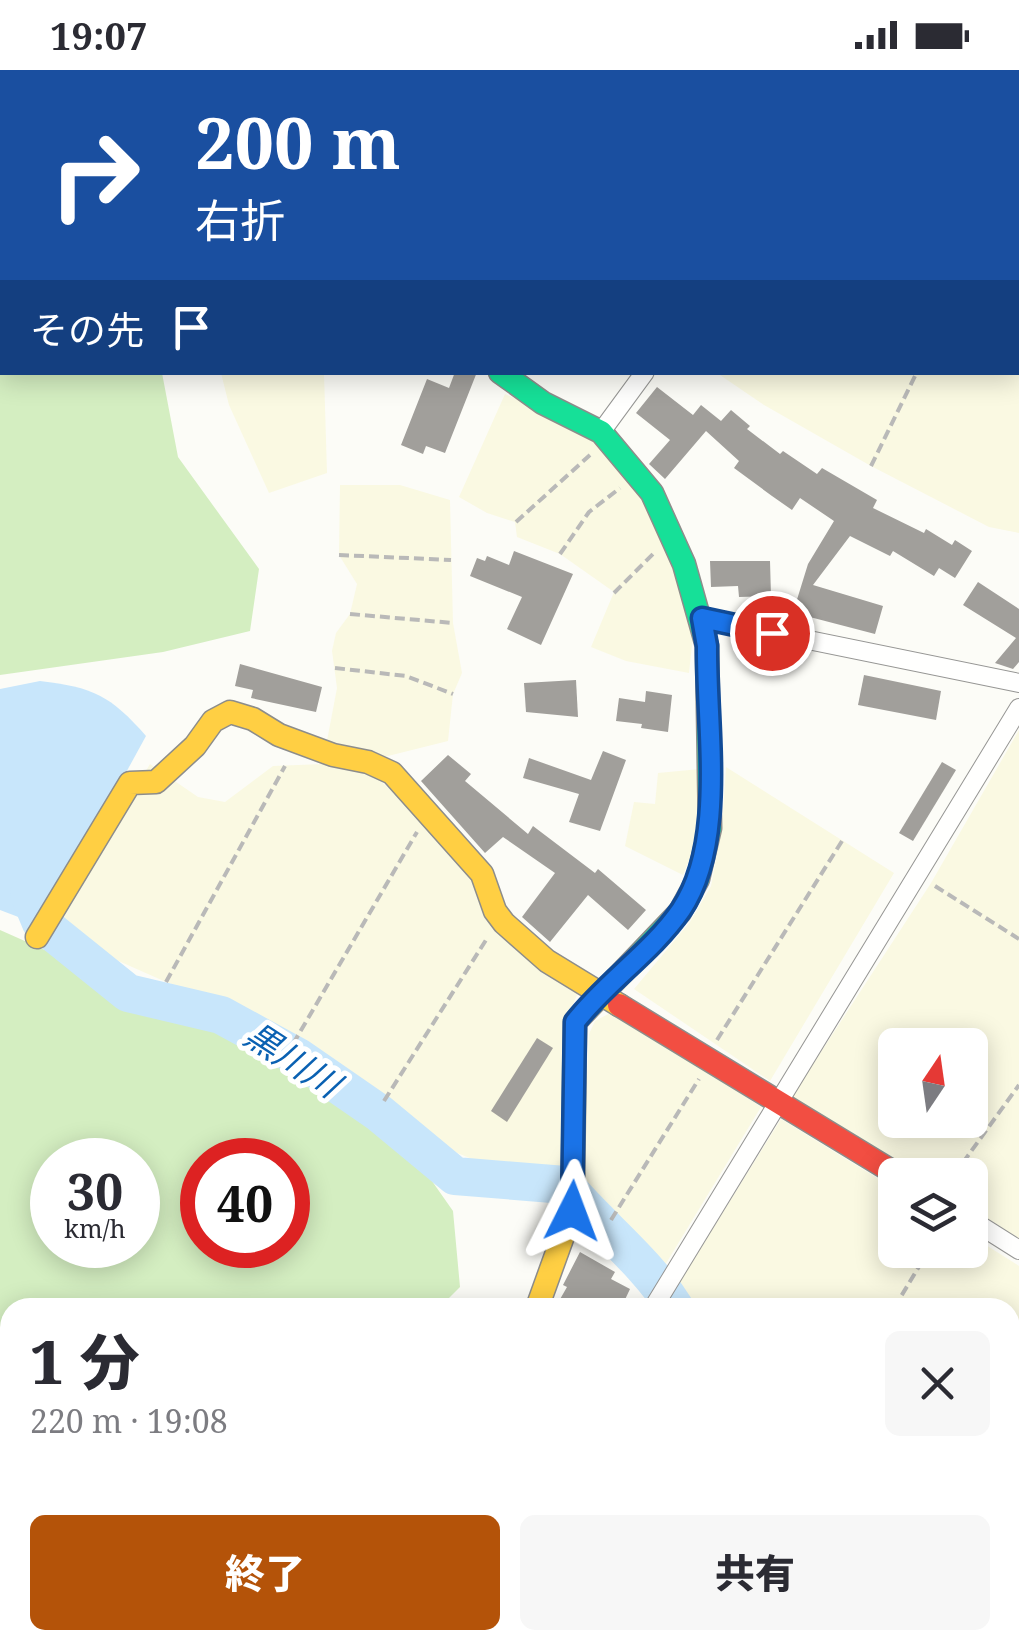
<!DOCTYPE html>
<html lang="ja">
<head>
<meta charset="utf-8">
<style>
	:root { --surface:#fff; --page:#f7f7f7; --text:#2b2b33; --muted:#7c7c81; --accent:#b45309 }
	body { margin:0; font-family:"Noto Serif","Noto Sans JP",serif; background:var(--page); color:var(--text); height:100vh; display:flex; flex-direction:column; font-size:38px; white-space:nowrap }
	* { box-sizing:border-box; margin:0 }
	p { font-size:32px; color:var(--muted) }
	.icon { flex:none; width:55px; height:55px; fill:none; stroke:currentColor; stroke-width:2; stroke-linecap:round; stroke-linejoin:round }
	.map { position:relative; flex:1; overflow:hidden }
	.side { position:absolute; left:0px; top:1228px; width:1020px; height:352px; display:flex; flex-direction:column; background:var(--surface); border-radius:30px 30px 0 0; box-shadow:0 5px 25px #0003 }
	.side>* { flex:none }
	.guide { position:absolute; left:0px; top:0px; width:1020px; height:305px; box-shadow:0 5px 25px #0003; background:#1a4fa0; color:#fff; overflow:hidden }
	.needle { width:65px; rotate:13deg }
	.buttons { position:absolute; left:878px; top:958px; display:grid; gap:20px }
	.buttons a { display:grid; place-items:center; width:110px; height:110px; border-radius:15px; background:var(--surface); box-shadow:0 5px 25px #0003; font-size:50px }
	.speed { position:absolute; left:30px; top:1068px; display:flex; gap:20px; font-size:50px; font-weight:700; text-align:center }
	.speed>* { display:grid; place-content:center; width:130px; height:130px; border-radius:50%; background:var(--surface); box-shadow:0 5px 25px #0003; line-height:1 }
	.speed small { font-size:25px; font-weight:400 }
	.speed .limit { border:15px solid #d22; background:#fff; color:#111 }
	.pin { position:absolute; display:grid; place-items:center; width:85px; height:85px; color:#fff; margin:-42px; border:5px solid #fff; border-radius:50%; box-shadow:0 2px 10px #0007 }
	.me { position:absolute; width:110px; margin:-55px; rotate:3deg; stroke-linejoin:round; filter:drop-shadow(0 0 8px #0008) }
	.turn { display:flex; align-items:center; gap:35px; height:210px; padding:0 30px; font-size:45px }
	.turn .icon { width:130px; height:130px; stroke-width:2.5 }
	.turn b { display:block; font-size:70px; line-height:85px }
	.then { display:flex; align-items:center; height:95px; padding:0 30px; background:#0003; gap:20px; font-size:38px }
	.round { display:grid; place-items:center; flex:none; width:105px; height:105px; border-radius:15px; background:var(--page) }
	.headline { display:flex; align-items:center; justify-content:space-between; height:170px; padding:0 30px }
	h1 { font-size:60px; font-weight:800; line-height:75px }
	.action { display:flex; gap:20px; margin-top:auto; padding:20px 30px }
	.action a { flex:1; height:115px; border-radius:15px; background:var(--accent); color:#fff; font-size:40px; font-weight:800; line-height:115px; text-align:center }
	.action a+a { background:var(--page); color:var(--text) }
	.status { display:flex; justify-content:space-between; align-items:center; height:70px; padding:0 50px; background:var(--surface); direction:ltr }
	.status svg { height:28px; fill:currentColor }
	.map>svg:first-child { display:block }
	.farmland { fill:#faf9e2; fill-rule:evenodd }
	.forest { fill:#d4eec1; fill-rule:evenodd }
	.water { fill:#c8e6fb }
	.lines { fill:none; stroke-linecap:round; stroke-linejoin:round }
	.river { stroke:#c8e6fb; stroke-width:38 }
	.building { fill:#a19f9b }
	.street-casing { stroke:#969694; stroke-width:20 }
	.fast-casing { stroke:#8d8d8b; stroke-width:25 }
	.slow-casing { stroke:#8d8d8b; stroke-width:25 }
	.jam-casing { stroke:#8d8d8b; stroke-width:25 }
	.path { stroke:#b9b9b8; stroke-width:4; stroke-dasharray:10 5; stroke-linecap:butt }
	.street { stroke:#fffffe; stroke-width:18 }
	.fast { stroke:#16e098; stroke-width:22 }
	.slow { stroke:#ffcf43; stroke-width:22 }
	.jam { stroke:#f24e42; stroke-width:22 }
	.route-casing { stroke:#114b97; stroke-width:25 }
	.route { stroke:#1a73e8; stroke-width:18 }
	.labels { text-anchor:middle; stroke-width:10; stroke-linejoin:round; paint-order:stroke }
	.water-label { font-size:35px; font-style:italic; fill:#0a61b2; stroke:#fff }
</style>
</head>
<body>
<div class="status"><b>19:07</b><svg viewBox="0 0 49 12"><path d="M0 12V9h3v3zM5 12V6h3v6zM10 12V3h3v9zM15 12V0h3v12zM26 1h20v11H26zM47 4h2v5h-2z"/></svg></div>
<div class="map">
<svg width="1019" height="1579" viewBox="0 0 1019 1579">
	<rect width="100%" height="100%" fill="#fcfcf7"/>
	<g class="farmland">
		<path d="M344 0H756L755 2Z"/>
		<path d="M807 0H1019V463L989 457 871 396 764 335 717 303 1018 302V2H806Z"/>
		<path d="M221 303H324L327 403 269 423 229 335Z"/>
		<path d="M505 324 580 358 642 423 676 497 693 566 689 603 626 591 591 577 614 522 560 484 517 467 515 452 487 443 459 427Z"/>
		<path d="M340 415H400L450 430 453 553 462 603 453 624 448 671 380 688 326 676 337 618 332 581 336 563 350 544 357 514 339 485Z"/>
		<path d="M1019 660V1168L970 1138V1105H917L791 1028 931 813ZM895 975H970V1050H895Z"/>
		<path d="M150 694 198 727 225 732 273 696 323 694 349 698 377 708 424 749 580 918 566 951 560 1102 479 1092 455 1082 384 1031 293 974 247 940 166 912 96 881 55 852Z"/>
		<path d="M726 697 894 803 770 1011 634 919 690 852 711 816 722 758Z"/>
		<path d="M700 699 703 756 683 805 625 776 634 732 655 734 658 703Z"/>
		<path d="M614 941 761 1037 662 1200 582 1120 589 964 595 951Z"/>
		<path d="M781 1049 895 1119V1180H970V1165L1019 1196V1467L1010 1462V1238L692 1237 676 1218Z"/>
		<path d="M89 1570H427L422 1579H87Z"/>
	</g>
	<g class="forest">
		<path d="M0 44 2 302 162 303 178 387 259 499 250 561 163 582 0 605Z"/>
		<path d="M0 860 54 884 116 934 206 949 309 1010 406 1074 453 1141 460 1217 439 1238H10V1413L0 1400ZM52 1090H138V1175H52ZM202 1090H288V1175H202Z"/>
		<path d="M1010 1503 1019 1508V1579H652L630 1570H1010Z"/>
	</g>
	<g class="water">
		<path d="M40 611C93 617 111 626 146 666L42 856 0 840V619Z"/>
		<path d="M0 1419 10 1431V1570H31L26 1579H0Z"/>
	</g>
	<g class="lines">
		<g class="river">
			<path d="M29 824 41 853 128 923 221 945 298 987 379 1043 455 1106 565 1115C600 1157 645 1190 675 1238"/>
			<path d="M1010 1480 1019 1485"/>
		</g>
	</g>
	<g class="building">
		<path d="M455 302H477L445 383 426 376 423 384 401 375 427 309 449 318Z"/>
		<path d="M657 317 693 345 701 335 721 351 731 340 750 356 747 359 780 384 783 381 817 404 822 398 877 430 873 438 924 463 926 459 952 475 955 470 972 481 955 508 939 498 934 506 893 481 890 486 850 466 813 515 883 536 875 564 806 546 808 540 795 536 808 494 834 451 800 428 792 440 772 426 734 398 739 391 706 361 665 409 649 394 670 370 636 343Z"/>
		<path d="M514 481 573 504 541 575 507 559 522 527 470 506 477 488 485 491 487 486 509 495Z"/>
		<path d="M710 491H770L771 526 739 527 738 516 711 517Z"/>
		<path d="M978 512 1019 539V592L1013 599 995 593 1016 568 963 535Z"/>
		<path d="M240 594 322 617 316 642 251 628 253 620 235 616Z"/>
		<path d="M864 605 941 621 936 650 858 635Z"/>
		<path d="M576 610 578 647 526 642 524 613Z"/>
		<path d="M646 621 672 625 668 662 641 658 642 654 616 651 619 628 645 632Z"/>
		<path d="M603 681 626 690 600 761 569 752 579 724 523 708 529 688 591 710Z"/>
		<path d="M448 685 471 704 465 711 528 764 533 756 595 803 598 799 646 840 628 860 588 825 550 872 522 847 555 803 503 767 485 783 421 711Z"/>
		<path d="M942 692 956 700 913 771 899 763Z"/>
		<path d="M537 968 553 978 507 1052 491 1041Z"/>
		<path d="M580 1182 615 1202 611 1209 630 1219 621 1238H555L567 1217 563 1215Z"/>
	</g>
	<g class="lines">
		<g class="street-casing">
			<g id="street">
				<path d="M148 0 151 2"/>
				<path d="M764 2 765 0"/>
				<path d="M601 362 645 302"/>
				<path d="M701 548 1019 613"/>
				<path d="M970 1149 1019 1180"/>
				<path d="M653 1238 1019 638"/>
				<path d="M502 1570V1579"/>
			</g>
		</g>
		<g class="fast-casing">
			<path id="fast" d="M500 302 543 333 601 362 652 423 684 494 707 576 710 758 698 809 680 842 575 952 573 1105"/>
		</g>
		<g class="slow-casing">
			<g id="slow">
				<path d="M37 867 130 713 156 712 195 676 213 651 230 642 253 649 279 665 333 685 368 692 392 703 482 804 495 841 504 853 547 891 619 935"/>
				<path d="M537 1238 572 1141 573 1105"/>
			</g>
		</g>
		<g class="jam-casing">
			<path id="jam" d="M619 935 898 1105"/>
		</g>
		<g class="path">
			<path d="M808 0 813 2"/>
			<path d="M1018 98 1019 95"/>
			<path d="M1018 296 1019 297"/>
			<path d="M871 396 917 302"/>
			<path d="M516 452 590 385"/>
			<path d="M560 484 589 442 620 418"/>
			<path d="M339 485 451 490"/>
			<path d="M614 523 653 484"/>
			<path d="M350 544 453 553"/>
			<path d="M335 598 406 606 453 624"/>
			<path d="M935 816 1019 869"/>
			<path d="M166 912 285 696"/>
			<path d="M717 970 842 771"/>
			<path d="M293 974 417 762"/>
			<path d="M384 1031 486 870"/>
			<path d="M954 1105 1019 1015"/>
			<path d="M611 1150 699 1009"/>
			<path d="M894 1238 929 1180"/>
			<path d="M1010 1446 1019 1430"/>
			<path d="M736 1570 741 1579"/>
			<path d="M198 1579 200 1570"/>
			<path d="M282 1579 283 1570"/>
			<path d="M375 1579 377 1570"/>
		</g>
		<use href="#street" class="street"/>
		<use href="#fast" class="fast"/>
		<use href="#slow" class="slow"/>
		<use href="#jam" class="jam"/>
	</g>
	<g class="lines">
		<g class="route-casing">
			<path id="route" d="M572 1141 575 952C606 912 652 882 681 840 727 772 706 656 707 576L702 548 772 563"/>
		</g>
		<use href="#route" class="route"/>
	</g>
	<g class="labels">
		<g class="water-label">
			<text transform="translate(292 990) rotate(33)" y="12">黒川川</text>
		</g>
	</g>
</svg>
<div class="buttons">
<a><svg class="needle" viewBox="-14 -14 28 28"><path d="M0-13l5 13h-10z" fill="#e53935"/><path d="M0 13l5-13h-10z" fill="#7c7c81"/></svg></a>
<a><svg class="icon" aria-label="layers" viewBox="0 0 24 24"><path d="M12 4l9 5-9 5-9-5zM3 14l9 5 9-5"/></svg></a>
</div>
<div class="speed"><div>30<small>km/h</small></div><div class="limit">40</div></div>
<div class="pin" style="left:772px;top:563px;background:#d93025"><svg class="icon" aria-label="arrive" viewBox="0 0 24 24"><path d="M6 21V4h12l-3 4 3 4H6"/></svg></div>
<svg class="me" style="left:572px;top:1141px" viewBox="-20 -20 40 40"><path d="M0-17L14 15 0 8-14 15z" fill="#1a73e8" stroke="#fff" stroke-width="4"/></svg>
<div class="guide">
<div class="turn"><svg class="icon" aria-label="right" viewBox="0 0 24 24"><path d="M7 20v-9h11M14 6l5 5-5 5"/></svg><div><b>200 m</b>右折</div></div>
<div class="then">その先<svg class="icon" aria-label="arrive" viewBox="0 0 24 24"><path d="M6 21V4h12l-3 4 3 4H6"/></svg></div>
</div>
<section class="side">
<div class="headline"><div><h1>1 分</h1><p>220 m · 19:08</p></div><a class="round"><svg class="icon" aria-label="close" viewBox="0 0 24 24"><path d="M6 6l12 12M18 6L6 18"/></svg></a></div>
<div class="action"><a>終了</a><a>共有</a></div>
</section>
</div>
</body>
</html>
